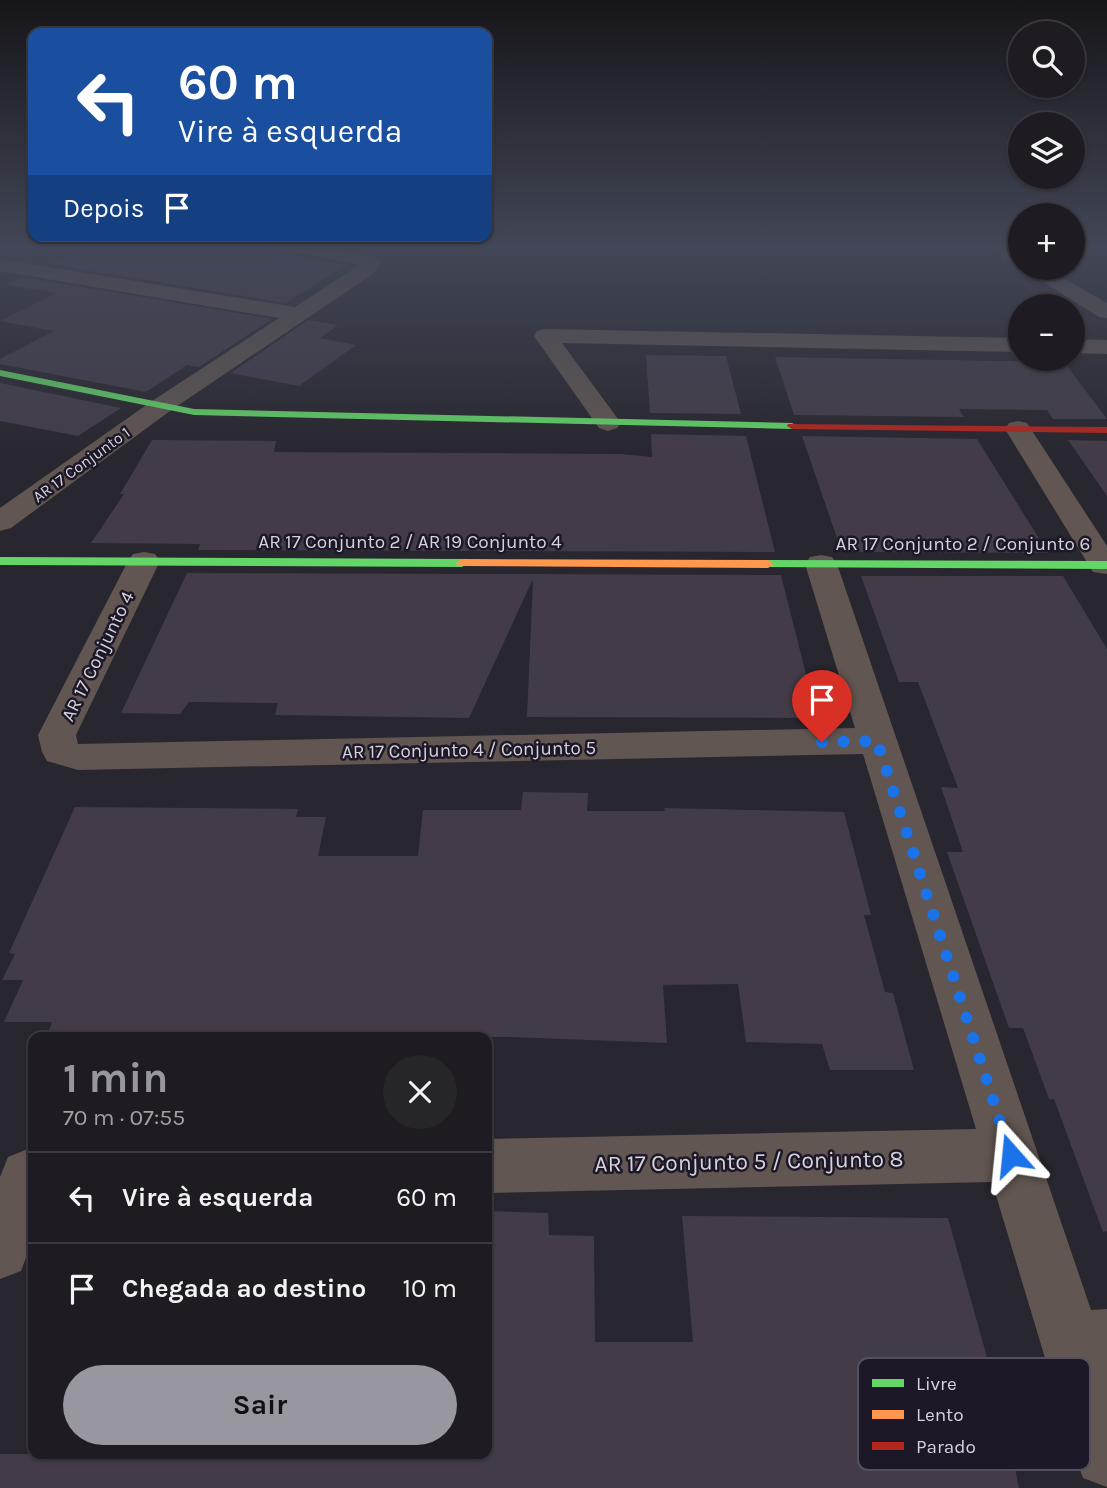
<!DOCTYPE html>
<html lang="pt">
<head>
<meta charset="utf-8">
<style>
	:root { --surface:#1e1c22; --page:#26252a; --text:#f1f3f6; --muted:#a1a1a5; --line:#3c3a40; --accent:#98969f }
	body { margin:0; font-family:Karla,sans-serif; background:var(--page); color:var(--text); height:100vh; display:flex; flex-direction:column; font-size:26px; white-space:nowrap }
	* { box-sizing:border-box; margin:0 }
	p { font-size:23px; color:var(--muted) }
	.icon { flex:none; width:38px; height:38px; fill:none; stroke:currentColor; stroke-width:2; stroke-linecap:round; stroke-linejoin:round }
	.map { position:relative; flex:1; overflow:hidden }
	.panel { position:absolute; left:28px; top:1032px; width:464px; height:427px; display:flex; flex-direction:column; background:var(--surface); border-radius:14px; box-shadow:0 2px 5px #0004,0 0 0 2px var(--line) }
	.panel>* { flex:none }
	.banner { position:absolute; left:28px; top:28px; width:464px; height:214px; border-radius:14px; box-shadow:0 2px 5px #0004,0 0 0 2px var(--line); background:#1a4fa0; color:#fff; overflow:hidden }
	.controls { position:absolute; left:1008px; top:21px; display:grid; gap:14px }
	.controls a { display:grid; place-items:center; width:77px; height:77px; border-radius:50%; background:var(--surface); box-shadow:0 2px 5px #0004,0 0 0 2px var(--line); font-size:35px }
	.pin { position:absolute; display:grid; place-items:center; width:60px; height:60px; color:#fff; margin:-72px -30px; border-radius:50% 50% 50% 0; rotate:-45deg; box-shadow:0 0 7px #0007 }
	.pin .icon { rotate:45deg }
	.me { position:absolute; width:77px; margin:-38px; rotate:342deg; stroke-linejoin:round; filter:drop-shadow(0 0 5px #0008) }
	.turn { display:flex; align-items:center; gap:24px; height:147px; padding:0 35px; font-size:32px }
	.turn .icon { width:91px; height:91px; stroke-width:2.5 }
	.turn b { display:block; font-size:49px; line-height:60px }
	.then { display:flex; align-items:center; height:66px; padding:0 35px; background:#0003; gap:14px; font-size:26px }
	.round { display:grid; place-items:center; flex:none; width:74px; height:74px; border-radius:37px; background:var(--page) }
	.head { display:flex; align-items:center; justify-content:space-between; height:119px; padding:0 35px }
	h1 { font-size:42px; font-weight:700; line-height:52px; color:var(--accent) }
	.action { display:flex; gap:14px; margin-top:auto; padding:14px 35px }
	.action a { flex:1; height:80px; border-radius:42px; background:var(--accent); color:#111; font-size:28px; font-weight:700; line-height:80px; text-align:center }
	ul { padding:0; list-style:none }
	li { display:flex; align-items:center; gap:21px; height:91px; padding:0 35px; border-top:2px solid var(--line) }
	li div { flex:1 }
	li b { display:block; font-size:26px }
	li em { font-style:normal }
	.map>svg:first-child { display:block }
	.building { fill:#433c48 }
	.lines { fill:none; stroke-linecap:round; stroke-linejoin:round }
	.street { fill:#615651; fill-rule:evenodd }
	.fast { fill:#63d668; fill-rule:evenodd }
	.slow { fill:#ff974d; fill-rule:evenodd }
	.jam { fill:#b3261e; fill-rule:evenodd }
	.route { stroke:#1a73e8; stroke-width:12; stroke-dasharray:0 21.6 }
	.labels { text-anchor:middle; stroke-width:5; stroke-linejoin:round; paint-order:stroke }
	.far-street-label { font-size:16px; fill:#d5d2dc; stroke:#1d1827 }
	.street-label { font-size:19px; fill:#d5d2dc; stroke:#1d1827 }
	.near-street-label { font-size:23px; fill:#d5d2dc; stroke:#1d1827 }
	.key { fill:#1d1827; stroke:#54505d; stroke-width:2 }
	.key-label { font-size:19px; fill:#d5d2dc }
</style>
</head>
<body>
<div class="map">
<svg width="1107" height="1488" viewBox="0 0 1107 1488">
	<rect width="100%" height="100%" fill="#28262e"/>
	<g class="building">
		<path d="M82 248H253L346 265 286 303 49 264Z"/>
		<path d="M22 277 272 319 199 367 187 365 146 392 0 364V359L54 331 0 321 57 293 5 285Z"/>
		<path d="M308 320 338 325 320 338 356 345 299 386 231 373Z"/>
		<path d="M646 355 726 356 741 414 650 413Z"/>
		<path d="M775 357 1064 362 1107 419H1053L1047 410 959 409 964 417 794 415Z"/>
		<path d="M0 383 121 408 78 436 0 421Z"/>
		<path d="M651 434 746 436 775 552 198 550 200 544 91 543 124 494H120L152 440 276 441 274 452 621 454 652 457Z"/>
		<path d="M802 436 977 439 1048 553 852 552 850 548 840 547Z"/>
		<path d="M1068 440 1107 441V496Z"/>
		<path d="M187 573 781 575 817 718 527 717 533 579 469 718 275 715 278 703 189 702 180 714 121 713Z"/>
		<path d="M861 576H1063L1107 649V1231L1103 1232 1054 1099H1049L1023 1028H1009L947 852H963L941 787 958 788 918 682H899Z"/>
		<path d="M523 792 588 793 587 811H665L664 808 844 812 871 915H864L885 992 893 993 914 1070H830L822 1044 746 1042 738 984 663 985 667 1043 510 1037H303L201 1031 48 1033 52 1022H4L23 980H2L15 954 9 953 75 807 298 809 296 817H326L318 856H418L423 810H521Z"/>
		<path d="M486 1211 548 1213 549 1235 594 1236 595 1342H693L682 1216 948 1218 1006 1425 1019 1488H0V1454H486Z"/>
	</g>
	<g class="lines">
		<g class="street">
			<path d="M292 248H333L379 258 382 262 374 273 170 411 11 528 0 531V508L152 401 279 318 0 271V259L295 307 359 265 294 252Z"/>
			<path d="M989 248H1012L1020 253V267L1013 265Z"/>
			<path d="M1021 268H1045L1107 303V318L1099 317Z"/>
			<path d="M545 329 1020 338V352L562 343 621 423 617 428 608 431 599 428 534 336 537 331Z"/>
			<path d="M1073 339 1107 340V354L1073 353Z"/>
			<path d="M1018 421 1027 423 1107 546V574L1093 572 1005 429 1009 423Z"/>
			<path d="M144 552 155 554 160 561 76 735 78 744 855 728 805 564 810 557 821 555 832 557 837 564 1091 1310 1107 1309V1487L1083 1478 1074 1454 992 1182 486 1193V1139L976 1129 863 754 78 770 47 761 42 752 38 735 128 561 133 554Z"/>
			<path d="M28 1149 33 1151V1239L21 1271 0 1279V1177L8 1157Z"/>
		</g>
		<g class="fast">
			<path d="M0 370 194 409 792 423 797 426 792 429 194 415 0 376Z"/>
			<path d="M0 557 462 559 468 563 462 567 0 565Z"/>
			<path d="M768 560 1107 561V569L763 567V561Z"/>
		</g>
		<path class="slow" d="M462 559 768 560 774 564 768 568 457 566 456 563Z"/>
		<path class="jam" d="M788 424 1107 427V433L792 429 787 426Z"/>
	</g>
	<linearGradient id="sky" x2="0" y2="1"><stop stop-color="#161519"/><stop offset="0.54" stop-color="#424757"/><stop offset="1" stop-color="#424757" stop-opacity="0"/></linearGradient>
	<rect width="1107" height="457" fill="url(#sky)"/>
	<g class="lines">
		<path class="route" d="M822 742 877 741 1011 1155"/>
	</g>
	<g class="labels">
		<g class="far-street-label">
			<text transform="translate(81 464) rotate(-36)" y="6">AR 17 Conjunto 1</text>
		</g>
		<g class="street-label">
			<text x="410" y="548">AR 17 Conjunto 2 / AR 19 Conjunto 4</text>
			<text x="963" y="550">AR 17 Conjunto 2 / Conjunto 6</text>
			<text transform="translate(97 656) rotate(-64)" y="7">AR 17 Conjunto 4</text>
			<text transform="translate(469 749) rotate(-1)" y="7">AR 17 Conjunto 4 / Conjunto 5</text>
		</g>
		<g class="near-street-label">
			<text transform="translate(749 1161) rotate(-1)" y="8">AR 17 Conjunto 5 / Conjunto 8</text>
		</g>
	</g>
	<rect x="858" y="1358" width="232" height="112" rx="10" class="key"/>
	<rect x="872" y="1379" width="32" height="8" fill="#63d668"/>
	<rect x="872" y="1410" width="32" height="9" fill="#ff974d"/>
	<rect x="872" y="1442" width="32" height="8" fill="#b3261e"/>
	<g class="key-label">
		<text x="916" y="1390">Livre</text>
		<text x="916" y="1421">Lento</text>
		<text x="916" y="1453">Parado</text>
	</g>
</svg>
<div class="controls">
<a><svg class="icon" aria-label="search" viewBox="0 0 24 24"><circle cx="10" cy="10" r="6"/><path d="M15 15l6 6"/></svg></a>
<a><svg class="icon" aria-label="layers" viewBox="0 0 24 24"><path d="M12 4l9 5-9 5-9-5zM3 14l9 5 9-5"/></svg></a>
<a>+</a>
<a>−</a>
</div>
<div class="pin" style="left:822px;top:742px;background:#d93025"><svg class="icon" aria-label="arrive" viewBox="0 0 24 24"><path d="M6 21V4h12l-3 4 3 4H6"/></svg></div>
<svg class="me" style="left:1011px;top:1155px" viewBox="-20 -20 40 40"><path d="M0-17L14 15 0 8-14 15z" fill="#1a73e8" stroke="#fff" stroke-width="4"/></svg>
<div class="banner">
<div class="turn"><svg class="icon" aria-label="left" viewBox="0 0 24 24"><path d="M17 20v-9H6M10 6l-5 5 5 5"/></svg><div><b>60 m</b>Vire à esquerda</div></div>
<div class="then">Depois<svg class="icon" aria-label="arrive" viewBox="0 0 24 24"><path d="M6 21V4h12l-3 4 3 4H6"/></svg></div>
</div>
<section class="panel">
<div class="head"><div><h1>1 min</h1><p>70 m · 07:55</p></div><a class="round"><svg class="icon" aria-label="close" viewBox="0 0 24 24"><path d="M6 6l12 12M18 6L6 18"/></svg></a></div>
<ul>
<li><svg class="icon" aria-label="left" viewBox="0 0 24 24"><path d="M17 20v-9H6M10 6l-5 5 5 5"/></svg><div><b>Vire à esquerda</b></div><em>60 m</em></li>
<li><svg class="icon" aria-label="arrive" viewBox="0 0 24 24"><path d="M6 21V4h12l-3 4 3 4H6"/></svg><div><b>Chegada ao destino</b></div><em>10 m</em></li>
</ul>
<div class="action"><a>Sair</a></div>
</section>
</div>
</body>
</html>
